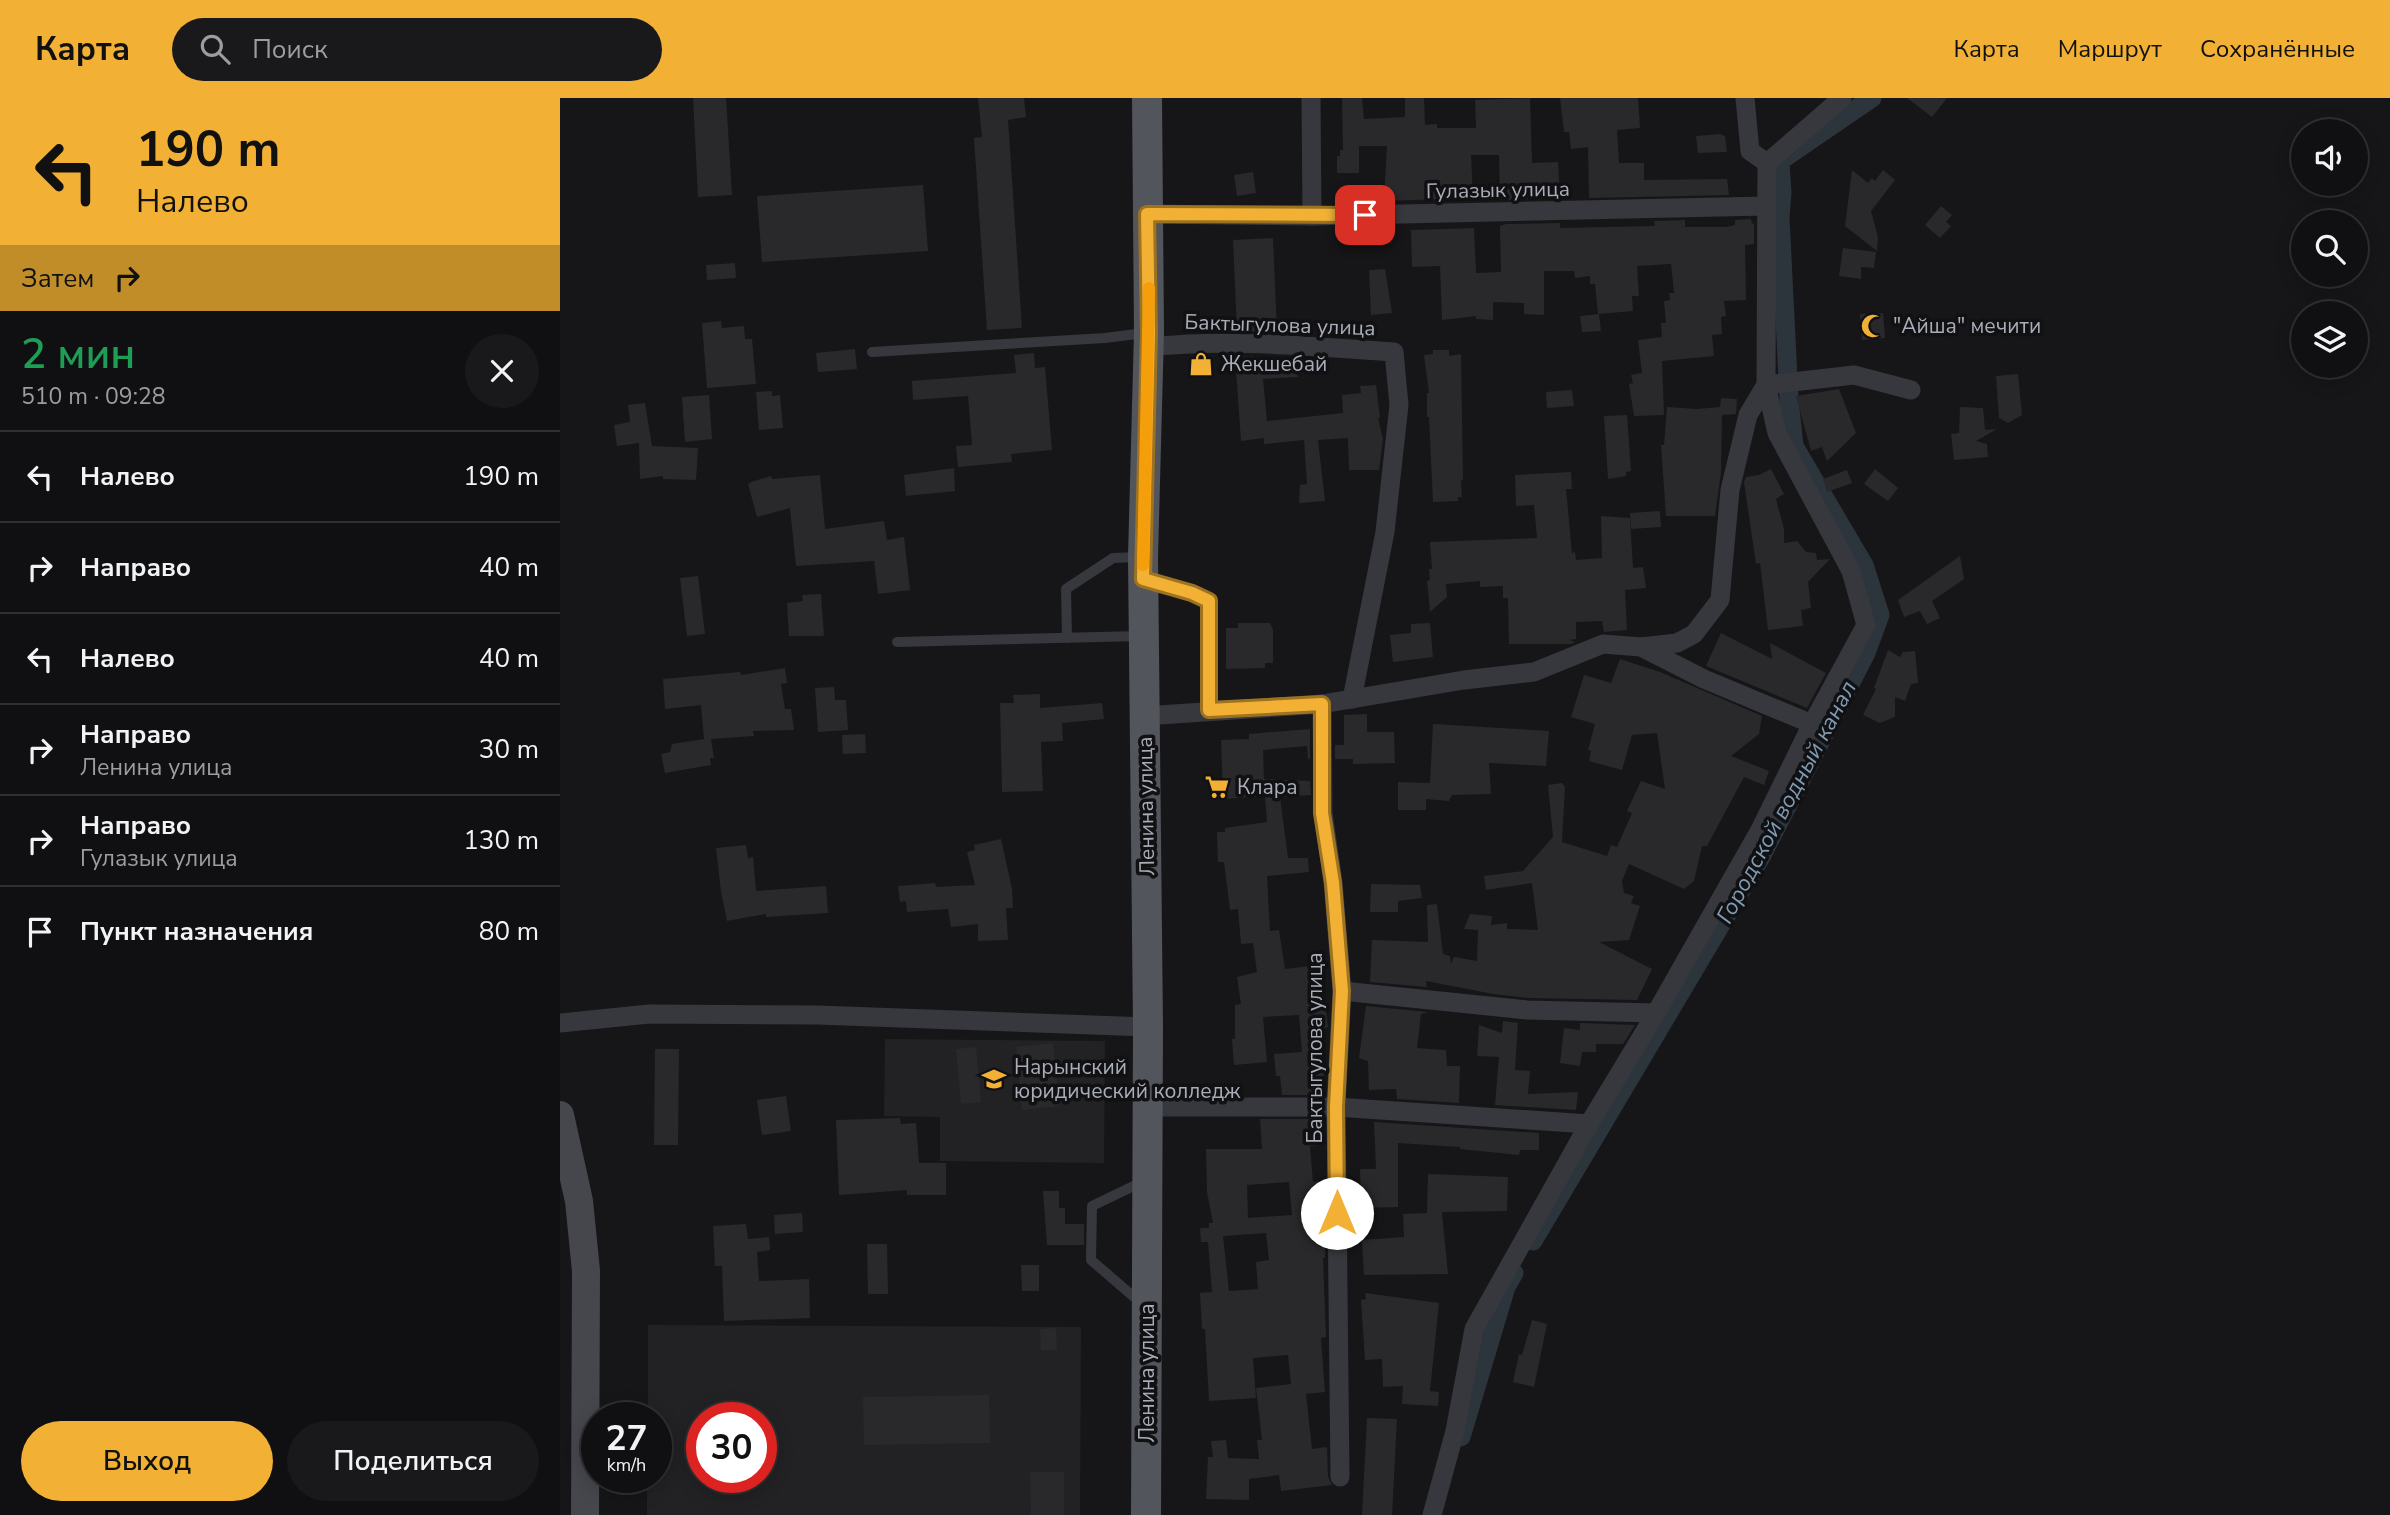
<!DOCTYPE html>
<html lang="ru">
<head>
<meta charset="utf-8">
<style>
	:root { --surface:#101012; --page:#19191b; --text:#f1f3f6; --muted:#9c9d9f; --line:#303032; --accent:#f2b134 }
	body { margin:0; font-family:"Nunito Sans",sans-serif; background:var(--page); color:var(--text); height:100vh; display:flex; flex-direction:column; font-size:26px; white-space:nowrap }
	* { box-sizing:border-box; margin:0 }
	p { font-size:23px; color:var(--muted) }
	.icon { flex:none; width:38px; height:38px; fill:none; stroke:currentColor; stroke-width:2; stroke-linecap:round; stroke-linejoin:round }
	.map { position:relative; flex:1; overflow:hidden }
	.drawer { display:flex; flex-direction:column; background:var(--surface); width:560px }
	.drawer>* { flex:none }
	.hud { background:#f2b134; color:#111; overflow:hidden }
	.buttons { position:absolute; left:1731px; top:21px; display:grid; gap:14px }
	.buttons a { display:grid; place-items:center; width:77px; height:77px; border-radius:50%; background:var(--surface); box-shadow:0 4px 18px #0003,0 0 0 2px var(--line); font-size:35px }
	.speed { position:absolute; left:21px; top:1304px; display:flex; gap:14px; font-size:35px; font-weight:700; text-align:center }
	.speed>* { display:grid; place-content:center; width:91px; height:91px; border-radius:50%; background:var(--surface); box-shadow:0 4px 18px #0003,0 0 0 2px var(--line); line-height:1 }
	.speed small { font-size:18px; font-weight:400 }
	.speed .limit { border:10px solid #d22; background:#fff; color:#111 }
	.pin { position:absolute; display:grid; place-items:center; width:60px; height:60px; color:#fff; margin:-30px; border-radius:14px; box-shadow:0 4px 10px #0006 }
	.me { position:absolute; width:77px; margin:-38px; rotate:0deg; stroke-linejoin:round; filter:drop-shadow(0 0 5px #0008) }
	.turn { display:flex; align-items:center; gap:24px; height:147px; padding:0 21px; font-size:32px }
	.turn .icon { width:91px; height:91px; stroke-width:2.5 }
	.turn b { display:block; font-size:49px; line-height:60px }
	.then { display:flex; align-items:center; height:66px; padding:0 21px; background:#0003; gap:14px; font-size:26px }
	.round { display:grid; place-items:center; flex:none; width:74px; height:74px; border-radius:37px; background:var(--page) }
	.head { display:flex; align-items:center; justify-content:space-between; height:119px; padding:0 21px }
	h1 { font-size:42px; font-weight:600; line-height:52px; color:#1e9e55 }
	.cta { display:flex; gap:14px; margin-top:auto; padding:14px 21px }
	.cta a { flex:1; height:80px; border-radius:42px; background:var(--accent); color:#111; font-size:28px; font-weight:600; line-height:80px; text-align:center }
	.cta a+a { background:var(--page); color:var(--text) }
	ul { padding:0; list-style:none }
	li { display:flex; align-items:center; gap:21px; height:91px; padding:0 21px; border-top:2px solid var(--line) }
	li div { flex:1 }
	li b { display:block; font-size:26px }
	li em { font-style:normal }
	header { display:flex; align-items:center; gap:42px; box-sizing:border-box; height:98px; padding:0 35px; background:var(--accent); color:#111 }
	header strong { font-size:33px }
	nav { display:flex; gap:38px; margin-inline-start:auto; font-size:24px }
	.search { width:490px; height:63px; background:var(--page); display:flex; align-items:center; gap:18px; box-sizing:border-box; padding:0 24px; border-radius:38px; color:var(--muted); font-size:26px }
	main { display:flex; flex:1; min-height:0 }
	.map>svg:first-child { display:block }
	.built { fill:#222225; fill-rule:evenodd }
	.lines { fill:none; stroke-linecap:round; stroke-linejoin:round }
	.canal { stroke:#2c353c; stroke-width:19 }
	.building { fill:#29292c; fill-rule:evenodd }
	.lane { stroke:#37383d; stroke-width:10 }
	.street { stroke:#37383d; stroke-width:19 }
	.secondary { stroke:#45474d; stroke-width:28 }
	.primary { stroke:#53555c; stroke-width:30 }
	.route-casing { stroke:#9d7322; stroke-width:18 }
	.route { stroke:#f2b134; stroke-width:12 }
	.slow { stroke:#f59e0b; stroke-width:12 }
	.labels { text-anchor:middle; stroke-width:7; stroke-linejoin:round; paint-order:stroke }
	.street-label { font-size:21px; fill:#a8adb8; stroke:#111113 }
	.poi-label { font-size:21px; fill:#a8adb8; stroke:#111113; text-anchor:start }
	.water-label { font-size:23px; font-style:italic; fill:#7f9bb3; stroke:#111113 }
</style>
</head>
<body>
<header>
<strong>Карта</strong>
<div class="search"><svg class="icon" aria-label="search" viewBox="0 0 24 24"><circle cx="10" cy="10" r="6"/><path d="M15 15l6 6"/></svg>Поиск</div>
<nav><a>Карта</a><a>Маршрут</a><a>Сохранённые</a></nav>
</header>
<main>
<section class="drawer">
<div class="hud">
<div class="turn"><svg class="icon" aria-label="left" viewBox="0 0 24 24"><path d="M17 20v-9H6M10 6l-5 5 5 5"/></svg><div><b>190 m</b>Налево</div></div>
<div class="then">Затем<svg class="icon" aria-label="right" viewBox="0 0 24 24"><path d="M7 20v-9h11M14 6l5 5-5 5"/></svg></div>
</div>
<div class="head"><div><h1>2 мин</h1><p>510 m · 09:28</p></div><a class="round"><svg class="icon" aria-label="close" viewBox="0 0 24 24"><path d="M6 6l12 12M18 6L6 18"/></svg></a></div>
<ul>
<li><svg class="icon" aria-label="left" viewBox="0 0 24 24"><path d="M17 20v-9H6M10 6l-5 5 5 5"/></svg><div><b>Налево</b></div><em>190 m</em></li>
<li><svg class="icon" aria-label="right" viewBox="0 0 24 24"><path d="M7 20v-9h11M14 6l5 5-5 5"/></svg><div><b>Направо</b></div><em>40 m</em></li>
<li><svg class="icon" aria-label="left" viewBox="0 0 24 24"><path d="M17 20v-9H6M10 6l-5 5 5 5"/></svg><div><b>Налево</b></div><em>40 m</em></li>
<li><svg class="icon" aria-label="right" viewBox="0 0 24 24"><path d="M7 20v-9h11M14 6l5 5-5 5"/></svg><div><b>Направо</b><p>Ленина улица</p></div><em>30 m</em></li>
<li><svg class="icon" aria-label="right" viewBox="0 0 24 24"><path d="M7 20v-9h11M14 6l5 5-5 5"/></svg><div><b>Направо</b><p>Гулазык улица</p></div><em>130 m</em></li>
<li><svg class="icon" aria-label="arrive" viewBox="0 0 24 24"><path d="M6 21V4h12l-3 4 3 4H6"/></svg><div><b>Пункт назначения</b></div><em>80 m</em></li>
</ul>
<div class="cta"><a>Выход</a><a>Поделиться</a></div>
</section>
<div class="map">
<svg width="1830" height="1417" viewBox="0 0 1830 1417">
	<rect width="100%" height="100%" fill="#161618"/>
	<g class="built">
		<path d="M325 941 545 943 544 1065 380 1063V1019L324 1018Z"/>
		<path d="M88 1227 521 1229 520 1417H87V1379H96V1320L88 1319ZM142 1320H201V1379H142Z"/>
	</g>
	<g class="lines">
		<g class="canal">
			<path d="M973 1143 1201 759 1306 555 1320 517 1304 467 1234 348 1229 301 1220 119 1222 95 1220 63 1312 0"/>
			<path d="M901 1339 946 1189 954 1175"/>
		</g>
	</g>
	<g class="building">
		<path d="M133 0H166L172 97 138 99Z"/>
		<path d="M418 0H464L466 19 448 22 462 230 427 232 414 40 422 39Z"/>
		<path d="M782 0H802L804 21 845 19V0H864L865 27 877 26V30H916L915 2 970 0 972 65 998 64 1000 100 940 102 939 57H911L913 100 824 103 827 48H799V75H777V58H780V52H783Z"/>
		<path d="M1000 0H1078L1080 30 1057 32 1059 65H1084V82L1167 81 1169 97 1029 100 1028 49 1011 51 1009 34H1004Z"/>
		<path d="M1347 0H1387L1372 19Z"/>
		<path d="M1160 36 1165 38 1167 54 1138 55 1136 38Z"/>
		<path d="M1292 72 1308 85 1312 80 1315 83 1323 72 1335 82 1311 113 1318 139 1317 153 1285 128Z"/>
		<path d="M693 74 696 95 677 98 674 77Z"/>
		<path d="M363 87 368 153 202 164 197 98Z"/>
		<path d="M1381 108 1392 117 1386 124 1391 128 1380 140 1365 127Z"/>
		<path d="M1191 121 1192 126 1194 125V146L1185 147 1186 202 1164 203 1166 218 1161 219 1162 236 1152 237 1154 258 1102 263 1104 317 1074 318 1069 286 1073 285 1071 277 1082 275 1078 242 1102 239 1101 225H1106L1104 203 1110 202 1109 195H1114L1111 166 1077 168 1079 198H1072L1073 213 1038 216 1035 186H1030V178L1015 180 1014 173H984V217L964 216V205L933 204V222L916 221V218L882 222 880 168 852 169 851 132 914 130 916 175 941 174 940 128 946 126 1000 125V130L1095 128 1094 123 1125 122V129H1166L1175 127V122Z"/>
		<path d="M713 140 717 234 677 233 673 142Z"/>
		<path d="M1283 150 1316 154 1314 170 1301 169V181L1279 178Z"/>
		<path d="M175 165 176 180 147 182 146 167Z"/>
		<path d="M825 171 832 215 811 217 809 172Z"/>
		<path d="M1323 215 1325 240 1302 242 1300 216Z"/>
		<path d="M1039 216 1041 233 1022 234 1020 218Z"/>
		<path d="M161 223 162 230 184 228 185 241H192L196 286 147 290 142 225Z"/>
		<path d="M295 251 297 271 258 274 256 255Z"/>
		<path d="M873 252H889V258L901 256 903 382H901L902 399H898V403L873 404 869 319H867V295H869L864 257 873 256Z"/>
		<path d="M474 255 475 270 485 269 492 352 451 356 452 364 398 369 396 348 412 347 408 298 353 302 352 283 456 275 454 257Z"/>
		<path d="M675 258 757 261 759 273 737 276 738 279 703 281 707 323 783 315 782 297 801 295 800 288 816 287 820 320H818L823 341 819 372H789L788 340 758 342 765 403 739 405 740 387 747 386 744 342 704 346V340L681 343Z"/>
		<path d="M1458 276 1462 317 1448 325 1439 320 1436 278Z"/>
		<path d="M1279 291 1296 335 1267 363 1262 349 1251 353 1236 298Z"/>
		<path d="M1012 292 1014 308 987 310 986 294Z"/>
		<path d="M212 293V298L220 297 223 330 199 332 196 294Z"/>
		<path d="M149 297 152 341 125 344 122 299Z"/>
		<path d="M1161 300 1177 301 1176 316 1162 317 1161 375 1155 418H1106L1101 347H1104L1107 309 1137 311 1160 309Z"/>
		<path d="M85 305 92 348 138 350 136 382 103 381V378L80 381 79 345 57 348 54 327 70 324 68 307Z"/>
		<path d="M1400 309 1423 310 1425 332 1437 331 1416 343 1427 346 1428 359 1394 362 1391 336 1399 335Z"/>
		<path d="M1067 317 1071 373 1066 374V378L1048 381 1044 318Z"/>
		<path d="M394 370 395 393 346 398 344 377Z"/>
		<path d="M1211 371 1224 396 1216 401 1224 431V445L1237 443 1246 454 1256 455 1257 462 1270 461 1248 484 1251 510 1241 512 1243 528 1208 532 1200 465 1196 466 1184 384 1186 379 1199 377Z"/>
		<path d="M1315 371 1338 390 1328 403 1304 386Z"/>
		<path d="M1287 372 1292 385 1267 394 1263 381Z"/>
		<path d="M1011 374 1012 391H1006L1012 455 1015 454 1016 462 1042 460 1041 418 1070 420 1073 470 1083 469 1086 490 1065 492 1067 532 1044 534 1042 523 1016 524V541L1009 542 1015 544 1011 546H949L948 500H943V488L920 489V483L886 486 887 499 870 514 867 483 870 482 869 471H872L870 444 977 440 974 407 956 408 955 377Z"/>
		<path d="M260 377 265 431 324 423 327 442 344 439 350 492 318 496 314 463 236 468 230 410 197 419 188 386 191 384 211 378 212 381Z"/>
		<path d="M1100 413 1101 429 1071 431 1070 415Z"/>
		<path d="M1400 458 1404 481 1372 503 1380 520 1367 526 1360 513 1344 519 1338 502Z"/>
		<path d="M138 478 145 536 127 538 120 480Z"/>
		<path d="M261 496 264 538H229L227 505 243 503 242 497Z"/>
		<path d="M678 525H710L713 532V565H705V570L666 571V530H678Z"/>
		<path d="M870 525 873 559 833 564 830 537 851 535V526Z"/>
		<path d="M1161 535 1212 561 1210 545 1266 575 1247 610 1146 568Z"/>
		<path d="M1328 552 1340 559 1343 554 1355 553 1358 585 1351 586 1345 603 1335 599V619L1320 625 1303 617 1316 591 1314 590Z"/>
		<path d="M1060 561 1100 574 1202 618 1199 636 1171 658 1209 673 1204 687 1184 679 1147 748H1142L1134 783 1124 791 1069 766 1062 783 1064 795 1074 798 1071 805 1080 808 1069 842 1039 844 1092 871 1077 902 968 900 933 896 866 883 867 889 810 884 812 842 868 844 867 807 877 806 883 856 890 858 891 866 894 859 917 863 918 832 904 831 910 816 932 818 931 827 947 825V831L978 832 972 785 926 792 924 778 963 773 993 739 988 687 1002 685 1005 689 1002 744 1047 758 1051 747 1057 749 1072 715 1067 713 1081 683 1105 691 1097 635 1072 637 1062 672 1029 663 1031 653 1028 652 1035 626 1011 619 1024 577 1051 585Z"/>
		<path d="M225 570 227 585 221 586 225 611H231L234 632 193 633 194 638 151 641 154 660H150L151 667 105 675 101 656 110 654 112 646 144 641 141 607 105 611 103 581 180 574 181 577Z"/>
		<path d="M274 589 275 602H286L288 632 258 634 255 590Z"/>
		<path d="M480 596V610L542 605 544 621 502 625 503 643 481 644 483 693 442 694 440 605H454L453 597Z"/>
		<path d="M807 616V634H834L835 665 793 666V661H775V647H784V617Z"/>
		<path d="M873 626 989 633 986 668 929 665 931 696 892 697 889 703 866 701V712H838V684L870 685Z"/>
		<path d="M750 631V661H748L747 648 703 652 704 681 750 683 751 697 720 699 728 760H748L749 774 707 778 710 833 719 832 725 871 750 868 753 893 764 896 768 929 760 933 765 994H757V997H722L720 978H716L714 956 742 954 739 917 703 919 707 964 674 967 672 941H675V907L681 906 677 879 697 874 693 845 681 846 678 811 670 812 664 764H658L657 734H665V730L707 724 705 698 663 701 661 642 689 641V636Z"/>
		<path d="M305 636 306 655 283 656 282 637Z"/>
		<path d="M441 741 452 791 453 810H446L448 842 418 843V826L391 829 388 811 347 814 346 803 340 804 338 788 375 785 376 789 415 787 407 754 415 752 414 747Z"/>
		<path d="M186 747 188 760 193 759 196 793 266 788 268 815 206 819V816L167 823 161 794 156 750Z"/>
		<path d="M811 786 860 787 862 800 838 803V814H810Z"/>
		<path d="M806 908 868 914 861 916 857 950 886 952 887 968H900L899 1005 837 1001 836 991 809 992 808 963 799 960Z"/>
		<path d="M943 923 958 925 955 972 970 973 968 996 1018 994 1016 1012 935 1007 939 959 917 958 919 927 942 935Z"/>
		<path d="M1020 925 1075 927 1063 946H1036V954H1022L1020 968 1000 965 1004 930 1020 932Z"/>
		<path d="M493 945 500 1008 462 1012 456 949Z"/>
		<path d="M416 949 421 1004 401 1006 396 951Z"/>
		<path d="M95 951H119L118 1047H94Z"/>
		<path d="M226 998 231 1033 202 1037 197 1002Z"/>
		<path d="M340 1020 341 1026 356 1025 359 1065H386V1097H347V1092L279 1097 276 1022Z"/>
		<path d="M700 1021H759L762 1047 750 1048 753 1084 759 1083 765 1130V1160H763L766 1239 761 1240 765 1294 746 1296 752 1351 767 1349 768 1379 772 1387 721 1393 719 1377 689 1381V1402L646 1401 648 1359H653L651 1343 666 1342 668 1360 699 1361 697 1342H702L696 1290 731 1286 728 1257 693 1260 696 1300 649 1303 645 1231H642L640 1195 652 1194 648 1144H641L640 1130H649V1125H653L647 1094 646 1051H702ZM729 1084 732 1117 688 1120 687 1087ZM706 1135 709 1162 696 1164 698 1191 669 1193 663 1138Z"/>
		<path d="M814 1024 979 1035V1052H960L959 1057 900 1051V1049L838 1045V1109L801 1110 800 1071H816Z"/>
		<path d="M868 1076 948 1079 947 1113 882 1114 888 1176 804 1177 802 1142 844 1139 843 1116 867 1115Z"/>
		<path d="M483 1093H499V1110H505V1126H524V1147H487Z"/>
		<path d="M242 1115 243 1134 215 1136 214 1117Z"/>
		<path d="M186 1126 188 1141 209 1139 210 1152 197 1154 199 1183 249 1181 250 1220 164 1223 162 1168H155L153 1128Z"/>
		<path d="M307 1146H327L328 1196H308Z"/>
		<path d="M461 1167H479V1193H462Z"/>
		<path d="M805 1195 879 1205 870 1293 879 1294 878 1308 842 1306 843 1288 823 1289 822 1261 805 1262 801 1202 806 1201Z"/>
		<path d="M972 1222 987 1226 974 1289 953 1284 959 1256 962 1257Z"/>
		<path d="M496 1230 497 1252H481L480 1231Z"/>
		<path d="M429 1297 430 1345 304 1347 303 1299Z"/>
		<path d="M807 1320 837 1321 832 1417H802Z"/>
		<path d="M470 1374H504V1417H471Z"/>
	</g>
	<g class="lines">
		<g class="lane">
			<path d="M312 254 545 240 585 235"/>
			<path d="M586 482 632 495 649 503V612"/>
			<path d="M507 540 506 491 553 460 579 459"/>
			<path d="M337 544 580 538"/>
			<path d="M581 1205 531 1162 532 1108 584 1083"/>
		</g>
		<g class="street">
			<path d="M751 0 752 118"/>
			<path d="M1185 0 1190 53 1207 65"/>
			<path d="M587 116 752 118 1206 108"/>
			<path d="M589 249C670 240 753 249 834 254L839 307 833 361 825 434 792 601"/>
			<path d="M1081 549 1117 545 1134 536 1160 502 1170 392 1188 317 1206 287 1294 277 1351 292"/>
			<path d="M762 606 763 715 773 784 782 893 776 1009 780 1379"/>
			<path d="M584 618 762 606 904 582 974 574 1043 546 1081 549 1144 581 1252 626"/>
			<path d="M782 893 967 912 1096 915"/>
			<path d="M0 925 89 916 258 917 588 929"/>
			<path d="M587 1009H776L1029 1026"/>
			<path d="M872 1417 895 1333 914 1231 1029 1026 1096 915 1200 732 1252 626 1306 527 1291 473 1217 335 1206 287 1207 65 1282 0"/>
		</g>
		<path class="secondary" d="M0 1017 19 1103 26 1173 25 1417"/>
		<path class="primary" d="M586 1417 588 929 583 459 589 234 587 0"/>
	</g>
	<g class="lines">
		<g class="route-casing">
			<path id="route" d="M777 1115 776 1009 782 893 773 785 762 715V606L649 612V503L632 495 583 481 589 234 587 116 805 117"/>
		</g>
		<use href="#route" class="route"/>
		<path class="slow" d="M583 467 589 190"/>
	</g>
	<defs>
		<g id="mosque-bare" transform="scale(1.89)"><path d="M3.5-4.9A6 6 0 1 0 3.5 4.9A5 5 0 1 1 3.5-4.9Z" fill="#f2b134" stroke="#111113" stroke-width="2.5" paint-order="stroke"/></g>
		<g id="shop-bare" transform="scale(1.89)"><path d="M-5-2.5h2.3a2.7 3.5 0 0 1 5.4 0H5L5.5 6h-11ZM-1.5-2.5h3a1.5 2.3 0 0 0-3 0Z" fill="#f2b134" stroke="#111113" stroke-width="2.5" paint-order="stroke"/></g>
		<g id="supermarket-bare" transform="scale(1.89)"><path d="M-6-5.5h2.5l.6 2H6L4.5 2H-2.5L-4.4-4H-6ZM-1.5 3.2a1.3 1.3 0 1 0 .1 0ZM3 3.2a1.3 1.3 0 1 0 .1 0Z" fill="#f2b134" stroke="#111113" stroke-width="2.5" paint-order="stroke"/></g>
		<g id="university-bare" transform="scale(1.89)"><path d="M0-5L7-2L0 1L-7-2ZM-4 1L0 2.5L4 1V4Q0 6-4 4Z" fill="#f2b134" stroke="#111113" stroke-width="2.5" paint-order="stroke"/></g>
	</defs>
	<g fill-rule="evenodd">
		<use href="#mosque-bare" x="1313" y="228"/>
		<use href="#shop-bare" x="641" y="266"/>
		<use href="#supermarket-bare" x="657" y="689"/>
		<use href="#university-bare" x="434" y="981"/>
	</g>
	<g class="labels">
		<g class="street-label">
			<text transform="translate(938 92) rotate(-1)" y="7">Гулазык улица</text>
			<text transform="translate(720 227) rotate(2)" y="7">Бактыгулова улица</text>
			<text transform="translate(586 708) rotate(-91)" y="7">Ленина улица</text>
			<text transform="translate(755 950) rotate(-90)" y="7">Бактыгулова улица</text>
			<text transform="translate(587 1275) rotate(-90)" y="7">Ленина улица</text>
		</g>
		<g class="poi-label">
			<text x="1333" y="235">"Айша" мечити</text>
			<text x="661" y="273">Жекшебай</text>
			<text x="677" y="696">Клара</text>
			<text x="454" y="976">Нарынский<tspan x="454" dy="24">юридический колледж</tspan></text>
		</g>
		<g class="water-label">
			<text transform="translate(1226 704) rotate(-62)" y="8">Городской водный канал</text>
		</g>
	</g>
</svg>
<div class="buttons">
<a><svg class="icon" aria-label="sound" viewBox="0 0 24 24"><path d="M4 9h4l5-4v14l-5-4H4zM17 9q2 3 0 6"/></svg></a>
<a><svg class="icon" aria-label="search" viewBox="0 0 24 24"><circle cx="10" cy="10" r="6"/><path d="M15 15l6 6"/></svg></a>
<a><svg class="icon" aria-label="layers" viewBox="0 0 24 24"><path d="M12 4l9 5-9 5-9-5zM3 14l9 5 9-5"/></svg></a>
</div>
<div class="speed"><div>27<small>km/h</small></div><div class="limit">30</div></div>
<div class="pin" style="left:805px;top:117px;background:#d93025"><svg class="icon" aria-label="arrive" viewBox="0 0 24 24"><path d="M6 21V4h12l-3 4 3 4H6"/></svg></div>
<svg class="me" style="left:777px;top:1115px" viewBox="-20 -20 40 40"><circle r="19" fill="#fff"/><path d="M0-13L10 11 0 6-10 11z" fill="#f2b134"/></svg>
</div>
</main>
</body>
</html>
